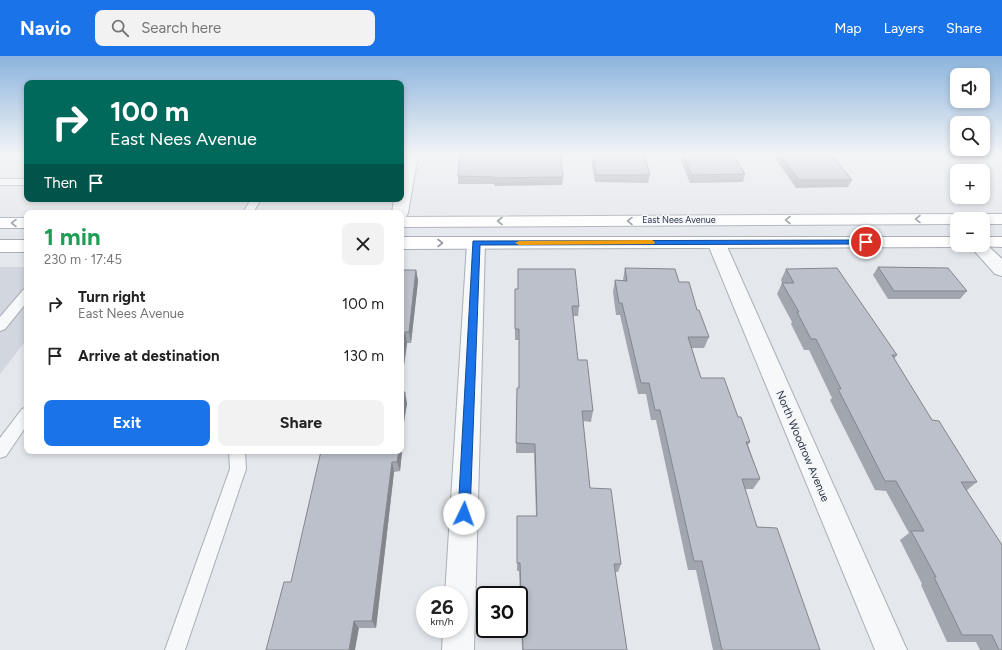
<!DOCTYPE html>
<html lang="en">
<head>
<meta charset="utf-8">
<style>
	:root { --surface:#fff; --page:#f2f2f2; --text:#222; --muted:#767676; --accent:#1a73e8 }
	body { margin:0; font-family:Figtree,sans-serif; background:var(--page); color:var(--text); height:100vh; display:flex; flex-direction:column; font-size:15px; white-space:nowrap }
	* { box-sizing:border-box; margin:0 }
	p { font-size:13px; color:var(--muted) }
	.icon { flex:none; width:22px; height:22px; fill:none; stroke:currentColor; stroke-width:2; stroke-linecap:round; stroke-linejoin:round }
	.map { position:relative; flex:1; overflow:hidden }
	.drawer { position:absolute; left:24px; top:154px; width:380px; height:244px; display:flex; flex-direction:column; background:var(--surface); border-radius:8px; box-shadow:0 2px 6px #0003 }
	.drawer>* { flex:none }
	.hud { position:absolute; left:24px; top:24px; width:380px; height:122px; border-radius:8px; box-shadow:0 2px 6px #0003; background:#00695c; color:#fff; overflow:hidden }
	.fabs { position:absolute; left:950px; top:12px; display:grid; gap:8px }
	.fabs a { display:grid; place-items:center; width:40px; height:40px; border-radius:8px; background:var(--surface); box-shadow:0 2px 6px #0003; font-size:20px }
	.speed { position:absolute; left:416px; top:530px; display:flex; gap:8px; font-size:20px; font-weight:700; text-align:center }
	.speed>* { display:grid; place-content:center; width:52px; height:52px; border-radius:50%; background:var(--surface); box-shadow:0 2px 6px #0003; line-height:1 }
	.speed small { font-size:10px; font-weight:400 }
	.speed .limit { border:2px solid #111; border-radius:6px; background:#fff; color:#111 }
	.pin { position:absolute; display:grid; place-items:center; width:34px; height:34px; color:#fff; margin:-17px; border:2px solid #fff; border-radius:50%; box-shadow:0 1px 4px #0007 }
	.me { position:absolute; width:44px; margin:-22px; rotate:3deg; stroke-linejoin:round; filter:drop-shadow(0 0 3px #0008) }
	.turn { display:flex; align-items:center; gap:14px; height:84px; padding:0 20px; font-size:18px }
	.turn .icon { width:52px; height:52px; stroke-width:2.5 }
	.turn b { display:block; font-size:28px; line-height:34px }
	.then { display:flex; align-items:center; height:38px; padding:0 20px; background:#0003; gap:8px; font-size:15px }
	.round { display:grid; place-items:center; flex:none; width:42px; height:42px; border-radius:8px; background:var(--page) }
	.head { display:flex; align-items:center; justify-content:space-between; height:68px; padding:0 20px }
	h1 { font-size:24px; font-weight:700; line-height:30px; color:#1e9e55 }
	.button { display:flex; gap:8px; margin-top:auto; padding:8px 20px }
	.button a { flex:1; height:46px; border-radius:8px; background:var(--accent); color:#fff; font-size:16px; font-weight:700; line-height:46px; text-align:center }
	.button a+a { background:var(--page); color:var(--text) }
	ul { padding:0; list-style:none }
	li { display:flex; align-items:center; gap:12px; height:52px; padding:0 20px }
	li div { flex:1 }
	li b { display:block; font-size:15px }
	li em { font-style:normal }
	header { display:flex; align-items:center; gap:24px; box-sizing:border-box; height:56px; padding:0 20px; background:var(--accent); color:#fff }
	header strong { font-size:19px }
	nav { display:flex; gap:22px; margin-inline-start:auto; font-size:14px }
	.search { width:280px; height:36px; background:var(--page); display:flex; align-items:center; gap:10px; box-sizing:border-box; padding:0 14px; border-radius:8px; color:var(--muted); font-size:15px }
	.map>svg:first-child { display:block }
	.built { fill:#d2d6de }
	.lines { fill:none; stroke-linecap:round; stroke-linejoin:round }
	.service-casing { stroke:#a9aeb7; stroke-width:2 }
	.minor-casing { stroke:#a9aeb7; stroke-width:2 }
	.secondary-casing { stroke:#a9aeb7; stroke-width:2 }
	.service { fill:#f7f8fa; fill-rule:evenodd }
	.minor { fill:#f7f8fa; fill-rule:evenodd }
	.secondary { fill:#fff; fill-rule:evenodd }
	.wall { fill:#a1a5ae }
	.shaded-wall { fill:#83868d }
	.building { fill:#bbc0ca; stroke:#83868d }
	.oneway { stroke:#959aa2 }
	.route { fill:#1a73e8; stroke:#114b97 }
	.slow { fill:#f59e0b }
	.labels { text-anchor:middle; stroke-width:3; stroke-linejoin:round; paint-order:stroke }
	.far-street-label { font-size:9px; fill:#2b3445; stroke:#f4f6f9 }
	.street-label { font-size:11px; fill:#2b3445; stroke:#f4f6f9 }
</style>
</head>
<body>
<header>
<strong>Navio</strong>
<div class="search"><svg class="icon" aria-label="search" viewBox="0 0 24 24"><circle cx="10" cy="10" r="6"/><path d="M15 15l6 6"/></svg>Search here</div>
<nav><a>Map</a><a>Layers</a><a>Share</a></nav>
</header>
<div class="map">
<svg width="1002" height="594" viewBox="0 0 1002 594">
	<rect width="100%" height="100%" fill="#e4e7ec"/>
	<path class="built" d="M0 211H27V283L0 318Z"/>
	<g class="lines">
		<g class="service-casing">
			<g id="service">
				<rect x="0" y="123" width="27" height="6"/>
				<path d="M251 143H261L253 157H243Z"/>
				<path d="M27 233V246L5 273 0 275V261L23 234Z"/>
				<path d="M27 351V369L6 400 0 402V382L22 353Z"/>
				<path d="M229 395H245L246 413 185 594H165L230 413Z"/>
			</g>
		</g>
		<g class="minor-casing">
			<g id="minor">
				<path d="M404 99H418L408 157 406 161 401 162V157H392L394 143H401V111Z"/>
				<path d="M476 181 482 183 485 187 474 594H442L443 573H459V539H445L467 187 470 183Z"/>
				<path d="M716 181 722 182 725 186 907 594H875L707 186 710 182Z"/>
				<path d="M983 185 1002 203V220L995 218 969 189H983Z"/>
			</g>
		</g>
		<g class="secondary-casing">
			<g id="secondary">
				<path d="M957 158 963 159 966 163H957V168L401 171V161Z"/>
				<path d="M983 158H1002V168H983V163H974L977 159Z"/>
				<rect x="0" y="162" width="27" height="10"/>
				<path d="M401 181H957V189H964L957 191 401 193Z"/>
				<path d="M983 181H1002V191L977 190 983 189Z"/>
				<rect x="0" y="184" width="27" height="12"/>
			</g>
		</g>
		<use href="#service" class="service"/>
		<use href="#minor" class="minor"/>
		<use href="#secondary" class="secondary"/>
	</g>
	<g class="wall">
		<path d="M592 99H644L650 119 648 127 595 126 591 104Z"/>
		<path d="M682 99H733L745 118 743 126 690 127 681 105Z"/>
		<path d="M778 99H832L852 124 848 131 796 132 776 103Z"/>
		<path d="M458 120 563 121 562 129 495 130 494 128H458Z"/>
		<path d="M878 211 967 235 960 243H888L873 219Z"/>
		<path d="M625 212 679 226 697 254 709 281 704 292H692L701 322 738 361 750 386 748 389 760 423 753 433H745L757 471 820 594H713L696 514H688L656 364H651L646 338H638L620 259H616L613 236 615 224H623Z"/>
		<path d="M518 213 579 250 578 260H573L578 304 593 355 591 366 583 365 590 432 621 508 618 516H615L627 594H522L519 515H517V460H536L534 397H516L517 332H519V284H515V233H518Z"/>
		<path d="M786 213 897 299 894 303 932 364 977 426 967 434 1002 594H980L976 586H947L921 529 922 528 900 484 909 477 886 435 875 434 830 344 832 342 809 294H804L791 268 792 266 777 238 782 227 781 224Z"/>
		<path d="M401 214H416L418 225 411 287H407L401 332Z"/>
		<path d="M401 336 407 347 403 372 404 376 400 415 394 416 376 572H359L291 526Z"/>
	</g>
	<g class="shaded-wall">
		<path d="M416 214 418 225 411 287 409 276Z"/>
		<path d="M405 276 407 287 401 332V304Z"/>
		<path d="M405 336 407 347 403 372 404 376 400 415 397 406 399 395H401V362Z"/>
		<path d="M392 406 394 416 376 572 372 565Z"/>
		<path d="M354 565 359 572 355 594H349Z"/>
	</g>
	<g class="building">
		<path d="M460 99H560L563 121 494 122V121L458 120Z"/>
		<path d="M593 99H644L650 119H596Z"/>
		<path d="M683 99H733L745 118 692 119Z"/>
		<path d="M781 99H832L852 124H799Z"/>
		<path d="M878 211 948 212 967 235H894Z"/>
		<path d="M625 212 675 213 679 226H689L697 254H699L709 281H688L701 322H724L738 361H741L750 386H746L760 423H742L757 471 777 472 820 594H722L702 505H694L660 354H655L649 327H641L622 247H619L615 224 627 225Z"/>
		<path d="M837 212 897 299H892L932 364 939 365 977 426H961L1002 489V594H999L992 579H962L934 521H936L911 475H924L896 425H885L838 333H841L816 283H811L797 256H799L782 227H794L786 213Z"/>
		<path d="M518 213H575L579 250H572L578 304H587L593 355H582L590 432 611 433 621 508H614L627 594H523L520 507H517V460H537L535 388 516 387 517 332H519V273H515V233H518Z"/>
		<path d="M401 214H416L409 276H405L401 304Z"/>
		<path d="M401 336H405L401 362Z"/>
		<path d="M321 395H399L397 406H392L372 565H354L349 594H266L284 526H291Z"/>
	</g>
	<defs><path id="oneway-chevron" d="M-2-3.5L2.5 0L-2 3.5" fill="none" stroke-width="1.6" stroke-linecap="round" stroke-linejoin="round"/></defs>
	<g class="oneway">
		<use href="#oneway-chevron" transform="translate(918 163) rotate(180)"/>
		<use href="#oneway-chevron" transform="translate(788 164) rotate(180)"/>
		<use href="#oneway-chevron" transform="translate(500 165) rotate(180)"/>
		<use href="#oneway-chevron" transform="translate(630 165) rotate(180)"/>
		<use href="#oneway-chevron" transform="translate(14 167) rotate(180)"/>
		<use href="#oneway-chevron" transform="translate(440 187)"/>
	</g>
	<linearGradient id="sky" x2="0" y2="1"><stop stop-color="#8bb4dd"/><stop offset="0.54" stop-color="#f3f4f6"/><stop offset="1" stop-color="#f3f4f6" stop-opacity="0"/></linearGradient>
	<rect width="1002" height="182" fill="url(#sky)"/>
	<path class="route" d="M866 184H869V188L480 189 470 458 468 462 464 464 460 462 458 458 473 185Z"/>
	<path class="slow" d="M652 184 655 186 654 188 519 189 515 187 519 185Z"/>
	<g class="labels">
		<g class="far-street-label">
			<text x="679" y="167">East Nees Avenue</text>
		</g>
		<g class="street-label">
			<text transform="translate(803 390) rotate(67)" y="4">North Woodrow Avenue</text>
		</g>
	</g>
</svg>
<div class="fabs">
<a><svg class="icon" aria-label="sound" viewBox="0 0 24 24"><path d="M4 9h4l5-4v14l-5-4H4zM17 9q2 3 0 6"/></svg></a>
<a><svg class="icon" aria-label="search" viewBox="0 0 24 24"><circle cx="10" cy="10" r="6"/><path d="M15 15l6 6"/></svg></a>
<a>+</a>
<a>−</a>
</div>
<div class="speed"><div>26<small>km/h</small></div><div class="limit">30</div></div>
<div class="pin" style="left:866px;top:186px;background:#d93025"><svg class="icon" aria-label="arrive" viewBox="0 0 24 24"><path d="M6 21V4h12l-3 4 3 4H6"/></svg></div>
<svg class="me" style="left:464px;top:458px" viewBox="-20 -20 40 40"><circle r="19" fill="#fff"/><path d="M0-13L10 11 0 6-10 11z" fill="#1a73e8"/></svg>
<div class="hud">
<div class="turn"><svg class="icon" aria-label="right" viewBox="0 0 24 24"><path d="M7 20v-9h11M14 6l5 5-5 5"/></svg><div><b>100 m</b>East Nees Avenue</div></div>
<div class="then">Then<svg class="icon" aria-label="arrive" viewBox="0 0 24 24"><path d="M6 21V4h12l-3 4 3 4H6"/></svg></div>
</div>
<section class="drawer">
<div class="head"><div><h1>1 min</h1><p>230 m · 17:45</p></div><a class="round"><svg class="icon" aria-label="close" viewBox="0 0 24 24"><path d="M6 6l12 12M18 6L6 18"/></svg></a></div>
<ul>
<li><svg class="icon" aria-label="right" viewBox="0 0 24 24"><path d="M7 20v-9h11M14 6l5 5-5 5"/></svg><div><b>Turn right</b><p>East Nees Avenue</p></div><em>100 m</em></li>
<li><svg class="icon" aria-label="arrive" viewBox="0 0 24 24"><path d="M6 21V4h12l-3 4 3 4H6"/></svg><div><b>Arrive at destination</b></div><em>130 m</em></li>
</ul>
<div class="button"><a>Exit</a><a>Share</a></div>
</section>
</div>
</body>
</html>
